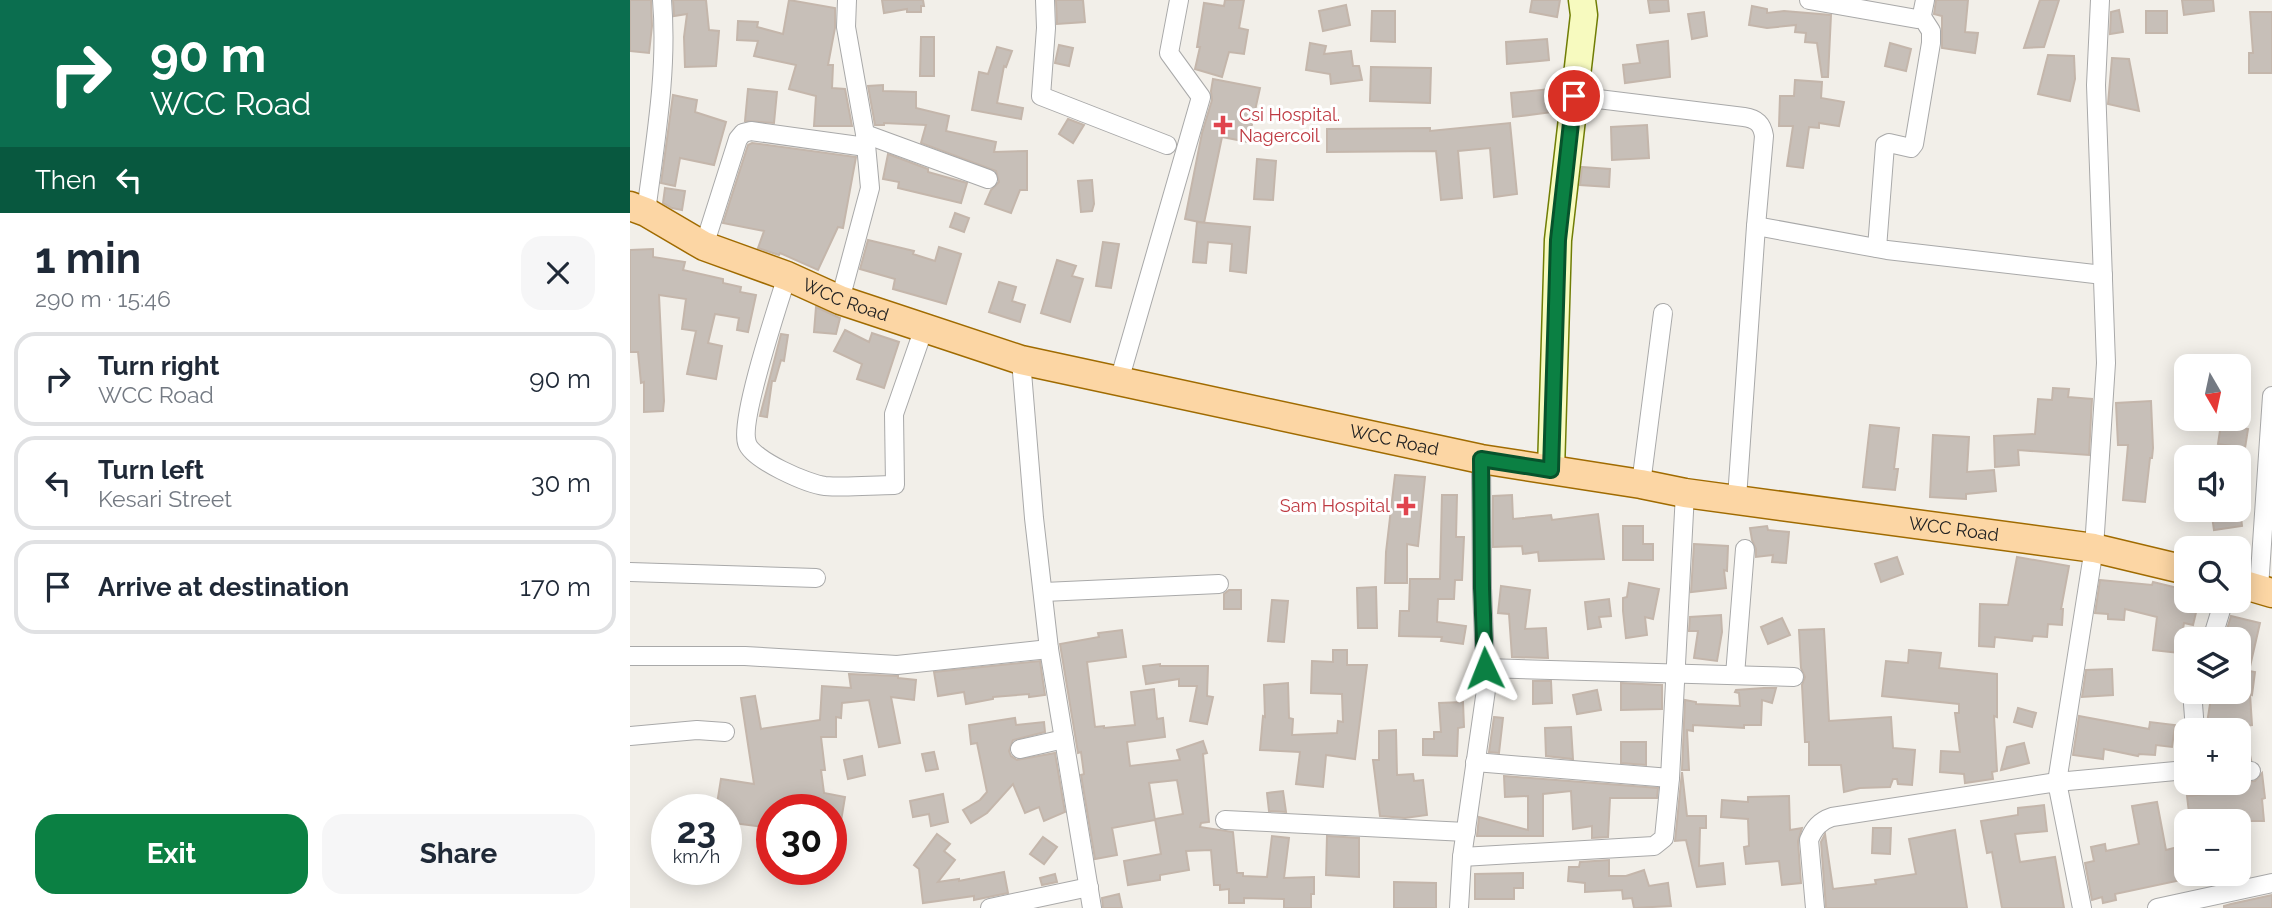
<!DOCTYPE html>
<html lang="en">
<head>
<meta charset="utf-8">
<style>
	:root { --surface:#fff; --page:#f6f6f7; --text:#1f2937; --muted:#747a83; --line:#e0e1e3; --accent:#0b8043 }
	body { margin:0; font-family:Raleway,sans-serif; background:var(--page); color:var(--text); height:100vh; display:flex; flex-direction:column; font-size:26px; white-space:nowrap }
	* { box-sizing:border-box; margin:0 }
	p { font-size:23px; color:var(--muted) }
	.icon { flex:none; width:38px; height:38px; fill:none; stroke:currentColor; stroke-width:2; stroke-linecap:round; stroke-linejoin:round }
	.map { position:relative; flex:1; overflow:hidden }
	.side { display:flex; flex-direction:column; background:var(--surface); width:630px }
	.side>* { flex:none }
	.top-card { background:#0b6e4f; color:#fff; overflow:hidden }
	.needle { width:46px; rotate:171deg }
	.fabs { position:absolute; left:1544px; top:354px; display:grid; gap:14px }
	.fabs a { display:grid; place-items:center; width:77px; height:77px; border-radius:14px; background:var(--surface); box-shadow:0 4px 18px #0003; font-size:35px }
	.speed { position:absolute; left:21px; top:794px; display:flex; gap:14px; font-size:35px; font-weight:700; text-align:center }
	.speed>* { display:grid; place-content:center; width:91px; height:91px; border-radius:50%; background:var(--surface); box-shadow:0 4px 18px #0003; line-height:1 }
	.speed small { font-size:18px; font-weight:400 }
	.speed .limit { border:10px solid #d22; background:#fff; color:#111 }
	.pin { position:absolute; display:grid; place-items:center; width:60px; height:60px; color:#fff; margin:-30px; border:4px solid #fff; border-radius:50%; box-shadow:0 2px 7px #0007 }
	.me { position:absolute; width:77px; margin:-38px; rotate:358deg; stroke-linejoin:round; filter:drop-shadow(0 0 5px #0008) }
	.turn { display:flex; align-items:center; gap:24px; height:147px; padding:0 35px; font-size:32px }
	.turn .icon { width:91px; height:91px; stroke-width:2.5 }
	.turn b { display:block; font-size:49px; line-height:60px }
	.then { display:flex; align-items:center; height:66px; padding:0 35px; background:#0003; gap:14px; font-size:26px }
	.round { display:grid; place-items:center; flex:none; width:74px; height:74px; border-radius:21px; background:var(--page) }
	.summary { display:flex; align-items:center; justify-content:space-between; height:119px; padding:0 35px }
	h1 { font-size:42px; font-weight:700; line-height:52px }
	.button { display:flex; gap:14px; margin-top:auto; padding:14px 35px }
	.button a { flex:1; height:80px; border-radius:21px; background:var(--accent); color:#fff; font-size:28px; font-weight:700; line-height:80px; text-align:center }
	.button a+a { background:var(--page); color:var(--text) }
	ul { padding:0; list-style:none }
	li { display:flex; align-items:center; gap:21px; height:94px; margin:0 14px 10px; padding:0 21px; border:4px solid var(--line); border-radius:21px }
	li div { flex:1 }
	li b { display:block; font-size:26px }
	li em { font-style:normal }
	main { display:flex; flex:1; min-height:0 }
	.map>svg:first-child { display:block }
	.building { fill:#c7bfb8; stroke:#c4b6ab; stroke-width:2 }
	.lines { fill:none; stroke-linecap:round; stroke-linejoin:round }
	.street-casing { stroke:#a9a9a9; stroke-width:20 }
	.secondary-casing { stroke:#707d05; stroke-width:29 }
	.primary-casing { stroke:#a06b00; stroke-width:31 }
	.street { stroke:#fff; stroke-width:18 }
	.secondary { stroke:#f7fabf; stroke-width:26 }
	.primary { stroke:#fcd6a4; stroke-width:28 }
	.route-casing { stroke:#07532c; stroke-width:18 }
	.route { stroke:#0b8043; stroke-width:12 }
	.health-dot { fill:#e0444e; stroke:#fff; stroke-width:2.5 }
	.labels { text-anchor:middle; stroke-width:6; stroke-linejoin:round; paint-order:stroke }
	.health-label { font-size:18px; fill:#be3a42; stroke:#fff; text-anchor:start }
	.street-label { font-size:18px; fill:#222; stroke:#fff }
</style>
</head>
<body>
<main>
<section class="side">
<div class="top-card">
<div class="turn"><svg class="icon" aria-label="right" viewBox="0 0 24 24"><path d="M7 20v-9h11M14 6l5 5-5 5"/></svg><div><b>90 m</b>WCC Road</div></div>
<div class="then">Then<svg class="icon" aria-label="left" viewBox="0 0 24 24"><path d="M17 20v-9H6M10 6l-5 5 5 5"/></svg></div>
</div>
<div class="summary"><div><h1>1 min</h1><p>290 m · 15:46</p></div><a class="round"><svg class="icon" aria-label="close" viewBox="0 0 24 24"><path d="M6 6l12 12M18 6L6 18"/></svg></a></div>
<ul>
<li><svg class="icon" aria-label="right" viewBox="0 0 24 24"><path d="M7 20v-9h11M14 6l5 5-5 5"/></svg><div><b>Turn right</b><p>WCC Road</p></div><em>90 m</em></li>
<li><svg class="icon" aria-label="left" viewBox="0 0 24 24"><path d="M17 20v-9H6M10 6l-5 5 5 5"/></svg><div><b>Turn left</b><p>Kesari Street</p></div><em>30 m</em></li>
<li><svg class="icon" aria-label="arrive" viewBox="0 0 24 24"><path d="M6 21V4h12l-3 4 3 4H6"/></svg><div><b>Arrive at destination</b></div><em>170 m</em></li>
</ul>
<div class="button"><a>Exit</a><a>Share</a></div>
</section>
<div class="map">
<svg width="1642" height="908" viewBox="0 0 1642 908">
	<rect width="100%" height="100%" fill="#f2efe9"/>
	<g class="building">
		<path d="M0 0H21L22 26 19 53 0 51Z"/>
		<path d="M43 0H76L79 30 89 31 86 66 55 67 54 37 57 14 44 16Z"/>
		<path d="M159 0 205 8V28L198 65H203L202 88 215 89 222 126H184L186 96 159 89 166 65 124 56 128 41 107 40 108 21 128 22 127 27 153 34Z"/>
		<path d="M252 0H293L294 6H291V12H277V9L254 13Z"/>
		<path d="M426 0H453L455 22 427 24Z"/>
		<path d="M595 0H614L609 28 618 30 614 54 599 52 592 77 565 69 570 47H567L574 3 594 6Z"/>
		<path d="M902 0H930L927 17 900 12Z"/>
		<path d="M1018 0H1038L1039 11 1020 13Z"/>
		<path d="M1306 0H1338L1335 32 1348 33 1345 53 1312 48V16L1304 14Z"/>
		<path d="M1410 0H1429L1414 47 1394 48Z"/>
		<path d="M1552 0H1583L1584 11 1554 15Z"/>
		<path d="M716 5 720 25 693 31 689 11Z"/>
		<path d="M1122 6 1137 9V13L1154 11 1201 15 1198 77H1192L1187 43 1175 42 1176 33 1165 32 1166 25 1137 28 1119 25Z"/>
		<path d="M1489 10 1493 32 1480 34 1481 12Z"/>
		<path d="M742 11H765V42L741 41Z"/>
		<rect x="1516" y="11" width="21" height="22"/>
		<path d="M1074 12 1077 36 1062 39 1058 14Z"/>
		<path d="M1620 12H1642V73H1619V53H1623Z"/>
		<path d="M291 37H304V76H290Z"/>
		<path d="M917 39 919 60 877 64 876 42Z"/>
		<path d="M1038 41 1040 77 995 83 993 65 1010 63 1007 45Z"/>
		<path d="M680 43 696 46 694 54 721 51 723 66H729L732 80 701 84 700 74 676 70Z"/>
		<path d="M1260 43 1281 49 1276 71 1255 66Z"/>
		<path d="M429 45 443 48 439 66 425 63Z"/>
		<path d="M367 47 382 51 376 67 374 66 367 103 393 108 391 119 342 110 349 72 358 74Z"/>
		<path d="M1418 55 1444 56 1445 79 1440 101 1408 94Z"/>
		<path d="M1482 58 1499 59 1509 111 1478 104Z"/>
		<path d="M741 67 801 68 800 103 740 101Z"/>
		<path d="M583 79 630 88 618 142 592 137 574 223 555 219 572 133 582 100 581 91Z"/>
		<path d="M1165 80 1192 82 1191 98 1214 102 1209 126 1189 123V128L1179 127 1173 168 1157 166 1163 126H1149L1150 96H1164Z"/>
		<path d="M253 85V91L286 92V108L319 116 316 131 366 142 364 152 397 151V190H390L381 213 355 204 361 190 369 182 366 171 291 143 296 125 254 123V125H245L238 86Z"/>
		<path d="M118 89 147 92 144 123 115 121Z"/>
		<path d="M920 89 923 112 883 117 881 93Z"/>
		<path d="M43 95 67 100 65 112 96 122 84 165 50 158 45 186 31 183Z"/>
		<path d="M438 119 454 125 443 143 429 134Z"/>
		<path d="M880 123 887 194 864 197 860 148 828 151 832 198 811 200 806 151 697 152V129L800 128V131Z"/>
		<path d="M1017 125 1019 158 982 160 981 127Z"/>
		<path d="M122 143 226 157 213 228 208 227 188 270 150 253 149 255 128 248 134 231 93 223 118 145Z"/>
		<path d="M258 154 298 169V172L337 183 331 203 268 188 269 182 253 179Z"/>
		<path d="M627 159 646 161 643 200 624 199Z"/>
		<path d="M952 167 980 169 979 187 950 185Z"/>
		<path d="M462 180 464 204 462 211 451 212 448 181Z"/>
		<path d="M35 188 55 191 52 210 42 208 33 203Z"/>
		<path d="M325 213 339 218 334 232 320 227Z"/>
		<path d="M567 222 620 227 616 273 600 271 602 244 578 242 576 263 563 262Z"/>
		<path d="M238 240 284 251 283 254 305 261 309 247 331 254 316 304 263 289 265 279 230 269Z"/>
		<path d="M473 242 489 244 481 288 466 286Z"/>
		<path d="M23 249V257L55 262 53 270 93 279V283L111 287 110 292 126 295 118 332 107 330 109 318 85 314 78 343 92 346 86 379 57 374 66 331 52 329 56 299 29 295 34 401 33 411 14 412V382L11 383 8 352H0V250Z"/>
		<path d="M427 260 446 266 442 276 453 279 440 322 411 313Z"/>
		<path d="M369 282 386 287 382 301 395 305 390 322 359 312Z"/>
		<path d="M186 307 210 318 206 334 184 332Z"/>
		<path d="M215 330 239 342 242 333 269 342 254 388 227 379 232 364 204 351Z"/>
		<path d="M151 334 158 335 154 361 151 360 145 381H142L137 417 130 416Z"/>
		<path d="M1423 388 1439 389 1438 397 1462 399 1459 455 1388 450 1389 465 1365 467 1364 436 1405 434 1408 399 1422 400Z"/>
		<path d="M1521 401 1523 448 1522 458H1520L1515 502 1493 500 1498 445H1488L1486 403Z"/>
		<path d="M1591 424 1618 429 1615 448 1588 444Z"/>
		<path d="M1240 425 1269 428 1264 469H1268L1265 490 1233 487Z"/>
		<path d="M1303 435 1339 437 1337 472 1364 470 1366 491 1336 494V499L1300 497Z"/>
		<path d="M765 475 795 477 788 546 777 544V583H755L756 552Z"/>
		<path d="M812 495H827L826 537H834L832 580H825L824 599H808L807 622 836 626 833 644 811 641 812 637 769 636 770 611H779L780 579H810Z"/>
		<path d="M882 495 883 519 921 515 922 520 968 514 974 559 909 561 908 552 893 554 892 546 863 547V496Z"/>
		<path d="M1581 509H1610L1612 526 1584 530Z"/>
		<path d="M993 526H1013V544H1023V560H993Z"/>
		<path d="M1137 526 1138 530 1159 532 1156 563 1142 562 1143 555 1126 557V549L1122 540 1120 528Z"/>
		<path d="M1064 544 1098 546 1097 571 1094 570 1096 588 1061 592Z"/>
		<path d="M1267 557 1273 574 1251 582 1245 564Z"/>
		<path d="M1387 557 1439 566 1431 609H1433L1432 625 1418 624 1417 637 1403 636 1402 641 1365 637 1364 647 1349 646 1350 604 1378 605Z"/>
		<path d="M1470 580 1522 585 1523 582 1556 590V600H1569L1563 625 1554 623 1549 653 1523 650 1527 617 1495 609 1494 620 1478 619V614L1465 613Z"/>
		<path d="M999 583 1029 589 1023 619 1015 617 1017 635 996 638 993 611V598L997 597Z"/>
		<path d="M871 586 900 590 895 629 916 628 918 658 882 657 879 614 868 613Z"/>
		<path d="M746 587 747 628H728L727 588Z"/>
		<path d="M599 590H611V609H594V594Z"/>
		<path d="M979 599 981 616 969 617 971 627 958 629 955 602Z"/>
		<path d="M642 600 658 601 654 642 638 641Z"/>
		<path d="M1091 615 1092 632 1087 661 1064 658 1068 631H1059L1060 617Z"/>
		<path d="M1601 616 1630 623 1619 671 1625 672 1622 695 1620 694 1622 725 1614 726 1621 760 1608 759V730H1576L1582 691H1608V639H1594Z"/>
		<path d="M1152 618 1160 635 1138 644 1131 627Z"/>
		<path d="M1194 629 1199 721 1261 717 1263 748 1285 750 1282 785 1268 784 1267 779H1263L1260 787 1230 788 1214 792 1211 765H1179V742H1175L1172 685 1175 677 1171 668 1169 630Z"/>
		<path d="M492 630 496 657 457 662 465 727 474 726V728L505 725 501 692 524 689 527 719 533 718 535 737 497 742 500 766 550 760 547 750 573 741 577 753 573 754 579 822 571 823 570 827 603 832 607 873H613V876L637 877 642 836 659 838 654 878 684 877V894H681V908H654V899L614 898V903H599V889L590 890V885H584L581 850 556 851 559 870 530 875V880L498 885 494 861 531 854 525 819 553 814 547 780 519 783 525 820 482 828 487 855 465 859 451 775 454 774 451 752 448 753 430 644 469 637 468 633Z"/>
		<path d="M703 650H717V665H737L725 759 696 755 693 787 666 784 670 752 630 750 633 716 635 717 634 685 658 683 659 718 663 719 662 735 707 733 708 721 713 722 712 694 681 693 682 661 703 662Z"/>
		<path d="M1279 650 1311 653 1309 668 1367 674V717L1364 716 1367 771 1362 772 1363 779 1335 783 1334 774 1310 772 1311 751 1330 752 1325 713H1329V704L1252 696 1256 661 1278 663Z"/>
		<path d="M410 661 415 695 399 697V694L363 697V699L336 704 334 692 308 696 304 672Z"/>
		<path d="M530 664V666H578L577 696 583 697 577 724 560 721 567 686H549V679L516 684 513 666Z"/>
		<path d="M1482 669 1483 695 1452 697 1456 670Z"/>
		<path d="M219 674 268 676V678L286 680 284 700 261 697 270 743 249 747 239 700 212 703 211 718 206 717V737H191L195 770H191L194 793 215 797 208 839H201V808L142 810V828L96 822V810H86L91 779 124 784 111 698 125 696 131 729 190 720 192 686 221 688Z"/>
		<path d="M903 681H921L922 703 903 704Z"/>
		<path d="M991 683 1032 685V709L991 710Z"/>
		<path d="M1134 688H1146L1142 703 1132 700 1131 725H1114V728L1063 725V731L1057 730 1059 770H1052L1055 700 1066 702V704L1110 706 1109 693 1105 692 1106 690Z"/>
		<path d="M967 690 971 710 947 714 943 695Z"/>
		<path d="M833 702 834 727 828 728 827 756 793 755V739H804V732H811L809 703Z"/>
		<path d="M1388 708 1406 713 1402 727 1384 722Z"/>
		<path d="M1449 716 1519 729 1520 722 1545 725 1542 747 1526 745 1525 755 1509 754 1508 756 1474 749 1473 759 1443 755Z"/>
		<path d="M864 717 873 718 869 753 859 752Z"/>
		<path d="M385 718 386 725 414 722 415 732 383 740 379 751 381 756 387 760 425 753 435 812 414 821 409 807 395 813 383 784 357 813 341 823 333 810 350 800 357 792 347 743 341 744 339 725Z"/>
		<path d="M941 727 943 759 916 756 915 728Z"/>
		<path d="M766 730 767 775 783 774 784 781 793 780 797 815 775 818 750 816 743 760H749V731Z"/>
		<path d="M991 742H1016V765L991 763Z"/>
		<path d="M1394 743 1399 763 1371 770 1377 747Z"/>
		<path d="M304 752 308 769 296 771 292 754Z"/>
		<path d="M232 756 235 775 218 779 214 760Z"/>
		<path d="M1052 772 1057 816H1076V828H1070L1069 866 1093 863 1095 884 1067 887 1056 840 1045 841Z"/>
		<path d="M1632 773 1635 798 1632 799 1634 821H1605V819L1560 821 1557 796 1598 792 1597 782 1625 781Z"/>
		<path d="M874 776 1028 788 1027 798H980L978 837 962 838V826L943 829 941 791 913 794V836H847L849 817 898 830V796L875 797Z"/>
		<path d="M653 791 656 812 639 811 637 793Z"/>
		<path d="M313 794 318 822 301 826 299 814 283 817 280 801Z"/>
		<path d="M1159 796 1160 830 1172 828 1168 841 1171 883 1152 885 1149 861 1116 864 1114 847 1119 846 1118 819 1091 817 1092 800 1118 802V797Z"/>
		<path d="M1527 802 1536 850 1556 845V879L1485 894 1486 900 1473 903 1472 897 1462 900 1455 863 1464 861 1461 847 1475 844 1476 851 1509 844 1502 806Z"/>
		<path d="M1414 805 1417 831 1385 834 1390 862 1425 857 1434 908H1372L1362 852 1357 853 1351 821 1388 815V808Z"/>
		<path d="M1243 828H1261L1260 854 1242 853Z"/>
		<path d="M1325 830 1337 908H1196L1191 842 1195 834 1203 889 1246 884 1245 880 1286 874 1279 839Z"/>
		<path d="M307 834 320 844 314 851 325 860 308 882 329 879V881L374 872 378 893 344 900V896L293 903 289 869 284 865Z"/>
		<path d="M697 836 729 838V877L696 875Z"/>
		<path d="M413 837 427 847 414 864 400 854Z"/>
		<path d="M979 860V876H996L1014 870 1019 886 1038 883 1041 906 1004 908 1002 898 993 899 992 890 955 892V883L938 881 939 867H949L950 862Z"/>
		<path d="M893 873V888H884V899H845V874Z"/>
		<path d="M425 874 427 882 412 885 410 878Z"/>
		<path d="M764 882 806 883V908H764Z"/>
		<path d="M489 894 492 908H473L472 898Z"/>
		<path d="M1642 895V908H1594V906L1601 904Z"/>
	</g>
	<g class="lines">
		<g class="street-casing">
			<g id="street">
				<path d="M415 0 416 28 411 96 537 145"/>
				<path d="M1179 0 1287 19 1292 15 1295 0"/>
				<path d="M1470 0 1466 85 1476 363 1464 548 1427 782 1556 770"/>
				<path d="M944 96 1114 117C1127 119 1132 124 1134 136L1126 226 1107 498"/>
				<path d="M235 134 358 179"/>
				<path d="M16 212C25 142 38 71 32 0"/>
				<path d="M1126 226 1257 250 1473 275"/>
				<path d="M74 246 108 139 113 133 121 131 236 147"/>
				<path d="M1247 248 1255 145 1259 143 1281 148 1284 144 1301 43V31L1292 17"/>
				<path d="M157 276C148 305 109 421 117 443 122 460 178 484 195 486 218 488 243 485 265 485L264 414 294 328"/>
				<path d="M210 300 240 188 235 134 216 27 217 0"/>
				<path d="M391 360 404 518 419 649 462 908"/>
				<path d="M489 381 571 97 539 53 549 0"/>
				<path d="M1011 484 1033 313"/>
				<path d="M0 572 186 578"/>
				<path d="M1629 588 1642 396"/>
				<path d="M414 592 589 584"/>
				<path d="M1582 639 1594 600"/>
				<path d="M0 656H115L267 665 419 649"/>
				<path d="M855 668 1164 677"/>
				<path d="M1105 675 1115 549"/>
				<path d="M1565 730 1563 704 1566 691"/>
				<path d="M0 736 67 730 95 732"/>
				<path d="M390 749 434 739"/>
				<path d="M845 762 1040 778 1055 493"/>
				<path d="M1608 770 1621 771"/>
				<path d="M595 820 836 832"/>
				<path d="M832 857 1024 846 1034 838 1040 778"/>
				<path d="M360 908 459 887"/>
				<path d="M829 908 832 857 856 690 852 588 851 459"/>
				<path d="M1185 908 1179 840C1184 828 1190 821 1202 817L1427 782 1452 908"/>
				<path d="M1527 908 1642 883"/>
			</g>
		</g>
		<g class="secondary-casing">
			<path id="secondary" d="M921 470 928 240 954 15 952 0"/>
		</g>
		<g class="primary-casing">
			<g id="primary">
				<path id="s1" d="M0 206 16 212 74 246 157 276 210 300 391 360 851 459 1011 484 1055 493 1464 548 1556 570"/>
				<path d="M1608 583 1642 593"/>
			</g>
		</g>
		<use href="#street" class="street"/>
		<use href="#secondary" class="secondary"/>
		<use href="#primary" class="primary"/>
	</g>
	<g class="lines">
		<g class="route-casing">
			<path id="route" d="M855 668 852 588 851 459 921 470 928 240 944 96"/>
		</g>
		<use href="#route" class="route"/>
	</g>
	<g class="health-dot">
		<path d="M589.5 114.5h7v7h7v7h-7v7h-7v-7h-7v-7h7z"/>
		<path d="M772.5 495.5h7v7h7v7h-7v7h-7v-7h-7v-7h7z"/>
	</g>
	<g class="labels">
		<g class="health-label">
			<text x="609" y="121">Csi Hospital.<tspan x="609" dy="21">Nagercoil</tspan></text>
			<text x="760" y="512" text-anchor="end">Sam Hospital</text>
		</g>
		<g class="street-label">
			<text dy="6" stroke="none"><textPath href="#s1" startOffset="236">WCC Road</textPath></text>
			<text dy="6" stroke="none"><textPath href="#s1" startOffset="803">WCC Road</textPath></text>
			<text dy="6" stroke="none"><textPath href="#s1" startOffset="1370">WCC Road</textPath></text>
		</g>
	</g>
</svg>
<div class="fabs">
<a><svg class="needle" viewBox="-14 -14 28 28"><path d="M0-13l5 13h-10z" fill="#e53935"/><path d="M0 13l5-13h-10z" fill="#747a83"/></svg></a>
<a><svg class="icon" aria-label="sound" viewBox="0 0 24 24"><path d="M4 9h4l5-4v14l-5-4H4zM17 9q2 3 0 6"/></svg></a>
<a><svg class="icon" aria-label="search" viewBox="0 0 24 24"><circle cx="10" cy="10" r="6"/><path d="M15 15l6 6"/></svg></a>
<a><svg class="icon" aria-label="layers" viewBox="0 0 24 24"><path d="M12 4l9 5-9 5-9-5zM3 14l9 5 9-5"/></svg></a>
<a>+</a>
<a>−</a>
</div>
<div class="speed"><div>23<small>km/h</small></div><div class="limit">30</div></div>
<div class="pin" style="left:944px;top:96px;background:#d93025"><svg class="icon" aria-label="arrive" viewBox="0 0 24 24"><path d="M6 21V4h12l-3 4 3 4H6"/></svg></div>
<svg class="me" style="left:855px;top:668px" viewBox="-20 -20 40 40"><path d="M0-17L14 15 0 8-14 15z" fill="#0b8043" stroke="#fff" stroke-width="4"/></svg>
</div>
</main>
</body>
</html>
